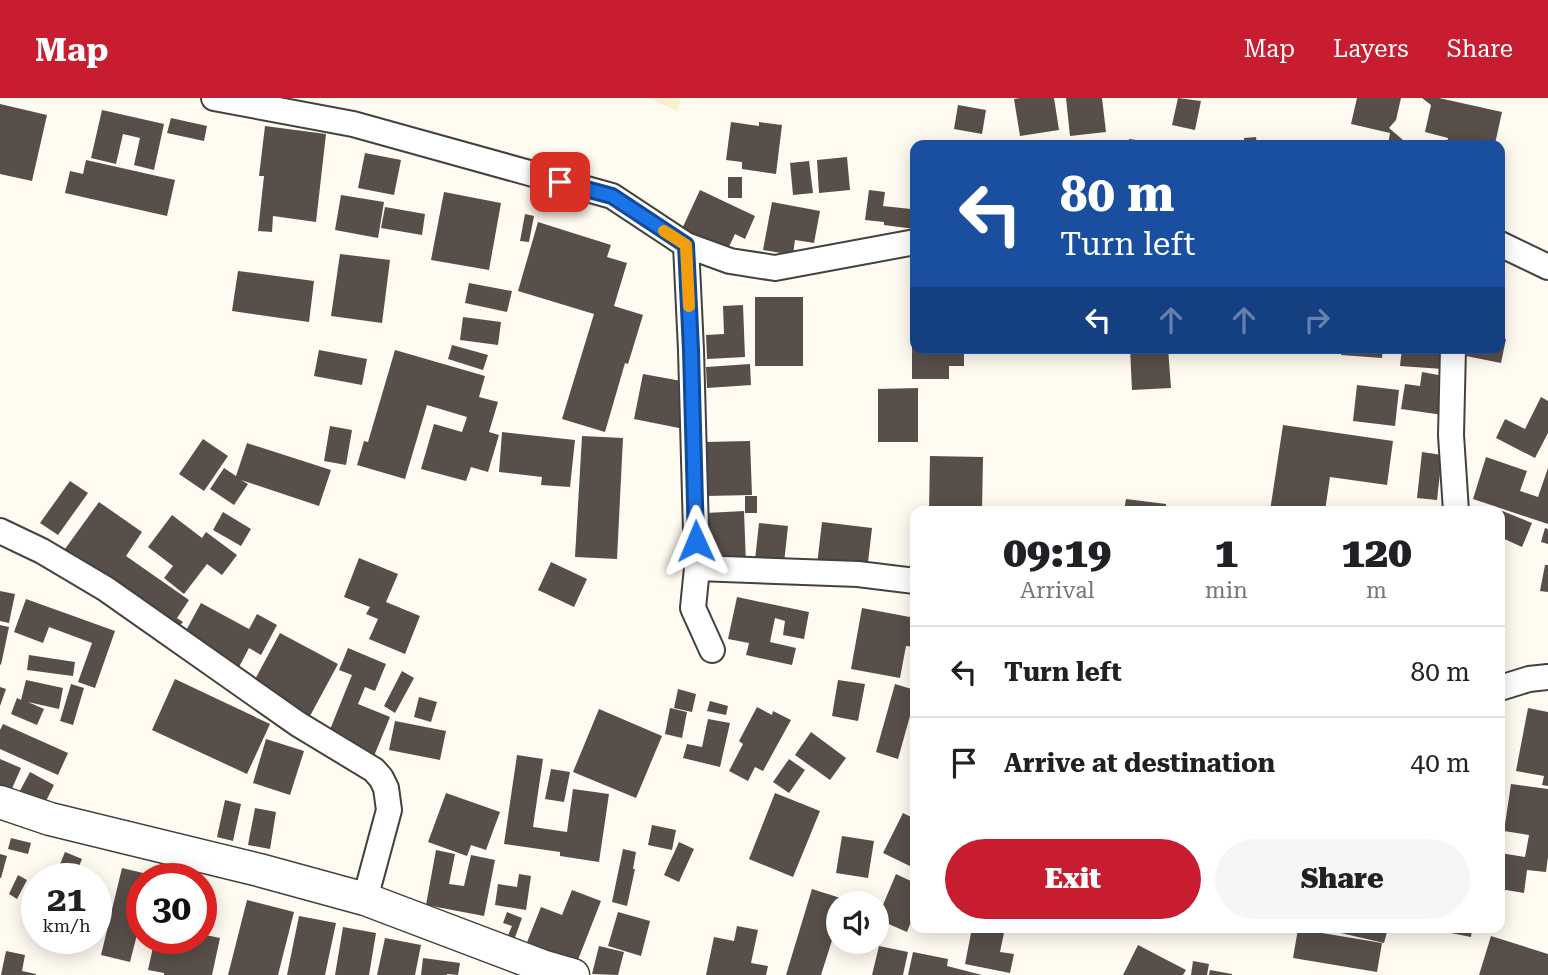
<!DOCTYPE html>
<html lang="en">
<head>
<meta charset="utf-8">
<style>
	:root { --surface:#fff; --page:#f6f6f6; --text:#202124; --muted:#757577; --line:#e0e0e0; --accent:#c81d31 }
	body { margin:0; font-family:"Roboto Serif",serif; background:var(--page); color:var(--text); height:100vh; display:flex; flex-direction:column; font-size:26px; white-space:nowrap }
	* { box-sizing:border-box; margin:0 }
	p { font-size:23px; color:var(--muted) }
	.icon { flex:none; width:38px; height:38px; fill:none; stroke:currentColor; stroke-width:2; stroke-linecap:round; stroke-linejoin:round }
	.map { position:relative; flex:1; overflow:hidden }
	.panel { position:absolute; left:910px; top:408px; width:595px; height:427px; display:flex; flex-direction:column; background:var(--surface); border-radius:14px; box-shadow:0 4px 18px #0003 }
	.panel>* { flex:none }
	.banner { position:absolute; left:910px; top:42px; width:595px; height:214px; border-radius:14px; box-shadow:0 4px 18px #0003; background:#1a4fa0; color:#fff; overflow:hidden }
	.buttons { position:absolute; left:826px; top:793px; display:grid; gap:14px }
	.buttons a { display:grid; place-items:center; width:63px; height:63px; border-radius:50%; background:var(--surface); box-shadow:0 4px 18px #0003; font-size:35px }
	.speed { position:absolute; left:21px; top:765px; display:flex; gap:14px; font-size:35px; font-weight:700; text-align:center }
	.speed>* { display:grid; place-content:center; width:91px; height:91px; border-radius:50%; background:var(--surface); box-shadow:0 4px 18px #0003; line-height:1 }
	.speed small { font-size:18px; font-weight:400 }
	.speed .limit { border:10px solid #d22; background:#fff; color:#111 }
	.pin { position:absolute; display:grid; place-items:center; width:60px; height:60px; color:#fff; margin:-30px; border-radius:14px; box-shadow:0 4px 10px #0006 }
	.me { position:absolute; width:77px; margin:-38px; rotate:359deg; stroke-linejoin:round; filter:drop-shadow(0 0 5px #0008) }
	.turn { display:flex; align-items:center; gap:24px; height:147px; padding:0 35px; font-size:32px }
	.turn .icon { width:91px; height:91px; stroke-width:2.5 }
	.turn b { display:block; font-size:49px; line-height:60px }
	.lanes { display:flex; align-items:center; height:66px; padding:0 35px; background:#0003; justify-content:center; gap:35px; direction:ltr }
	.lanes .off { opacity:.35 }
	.eta { display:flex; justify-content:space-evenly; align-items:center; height:119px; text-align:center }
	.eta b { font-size:42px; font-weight:800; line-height:49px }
	.primary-button { display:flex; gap:14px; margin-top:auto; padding:14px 35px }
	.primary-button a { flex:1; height:80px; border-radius:42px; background:var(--accent); color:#fff; font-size:28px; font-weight:800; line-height:80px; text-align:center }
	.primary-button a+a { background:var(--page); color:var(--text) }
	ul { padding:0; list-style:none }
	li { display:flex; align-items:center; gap:21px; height:91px; padding:0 35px; border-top:2px solid var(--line) }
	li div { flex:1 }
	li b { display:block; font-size:26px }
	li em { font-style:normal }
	header { display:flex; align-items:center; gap:42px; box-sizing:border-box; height:98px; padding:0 35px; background:var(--accent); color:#fff }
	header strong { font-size:33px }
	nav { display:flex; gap:38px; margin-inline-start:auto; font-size:24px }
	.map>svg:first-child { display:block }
	.farmland { fill:#f7f1ce }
	.building { fill:#584f4a }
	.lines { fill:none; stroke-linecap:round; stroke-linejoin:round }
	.minor-casing { stroke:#424242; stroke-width:28 }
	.tertiary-casing { stroke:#424242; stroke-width:35 }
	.minor { stroke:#fff; stroke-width:24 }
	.tertiary { stroke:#fff; stroke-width:32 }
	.route-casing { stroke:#114b97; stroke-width:18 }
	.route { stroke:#1a73e8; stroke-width:12 }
	.slow { stroke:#f59e0b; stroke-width:12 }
</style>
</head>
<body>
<header>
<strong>Map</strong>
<nav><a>Map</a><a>Layers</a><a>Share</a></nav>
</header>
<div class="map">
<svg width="1548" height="877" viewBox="0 0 1548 877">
	<rect width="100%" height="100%" fill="#fffbf1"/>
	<path class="farmland" d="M647 0H681L677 13Z"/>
	<g class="building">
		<path d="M1020 0H1054L1059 32 1020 38 1014 1Z"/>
		<path d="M1066 0H1102L1106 34 1070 38Z"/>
		<path d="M1178 0 1201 3 1195 32 1172 27Z"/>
		<path d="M1357 0H1401L1396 22 1389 30 1403 42 1421 47H1388L1390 35 1351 26Z"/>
		<path d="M1422 0H1439L1502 14 1495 46 1493 47H1446L1448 40 1425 34 1431 7Z"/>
		<path d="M0 6 47 17 32 83 0 76Z"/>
		<path d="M958 7 986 12 982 36 954 31Z"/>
		<path d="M102 12 164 26 154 72 134 67 140 40 123 36 116 66 91 60Z"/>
		<path d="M171 20 207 28 204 43 167 35Z"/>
		<path d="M731 24 759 28V24L782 27 776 76 742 71V64L726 62Z"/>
		<path d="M265 28 326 36 316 124 273 118 272 134 258 133 264 78H259Z"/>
		<path d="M1256 39 1257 47H1244V40Z"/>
		<path d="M1129 41 1168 46V47H1128Z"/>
		<path d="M365 55 401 62 394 97 358 90Z"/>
		<path d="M847 59 850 92 819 95 817 62Z"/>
		<path d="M86 62 175 82 167 118 65 95 70 73 83 76Z"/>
		<path d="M809 63 813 95 793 97 790 65Z"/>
		<rect x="728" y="79" width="14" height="21"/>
		<path d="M914 89H915V131L884 127V124L865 122 869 92 885 94 883 108 911 111Z"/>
		<path d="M700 92 755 118 745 141 735 136 726 155 681 133Z"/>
		<path d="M444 94 501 105 489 172 431 162Z"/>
		<path d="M341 97 384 104 378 140 335 132Z"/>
		<path d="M772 104 820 113 814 145 795 142 793 157 763 152Z"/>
		<path d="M385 109 425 116 422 137 381 130Z"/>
		<path d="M525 116 534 118 529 144 520 143Z"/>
		<path d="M538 124 611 147 607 159 627 165 614 208 643 217 628 266 625 265 605 334 562 321 594 216 518 193Z"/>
		<path d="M340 156 390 162 382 225 331 218Z"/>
		<path d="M238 173 314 183 309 224 232 213Z"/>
		<path d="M912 178H915V250H964V268H949V281H912Z"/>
		<path d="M469 185 512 193 507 214 465 205Z"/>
		<rect x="755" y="199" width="48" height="69"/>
		<path d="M743 207 745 259 707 261 706 237 724 236 723 208Z"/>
		<path d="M463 219 501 224 498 247 460 242Z"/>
		<path d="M1500 240 1506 241 1501 265 1466 258 1468 250H1500Z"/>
		<path d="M452 247 488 257 483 272 448 261Z"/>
		<path d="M1130 250H1168L1171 290 1132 292Z"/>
		<path d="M1341 250H1383L1382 260 1341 257Z"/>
		<path d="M1402 250H1445L1443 271 1400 268Z"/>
		<path d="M319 252 367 261 362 287 314 278Z"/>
		<path d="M395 252 485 278 479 299 498 304 489 334 499 337 488 374 471 369 466 383 421 371 434 326 462 334 467 319 427 307 405 381 357 367 364 343 368 344Z"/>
		<path d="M750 266 751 287 707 290 706 269Z"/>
		<path d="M1422 274 1449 279 1443 317 1401 311 1405 286 1420 288Z"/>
		<path d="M643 276 698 286 689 332 634 321Z"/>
		<path d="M1357 287 1399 292 1395 328 1353 323Z"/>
		<path d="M918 290V344H878V291Z"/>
		<path d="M1541 299 1548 303V335L1535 360 1496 340 1505 321 1525 331Z"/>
		<path d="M1283 327 1393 343 1387 387 1330 379 1325 413H1270Z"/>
		<path d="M330 328 352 332 346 367 324 363Z"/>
		<path d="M502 334 575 342 570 389 541 387 542 379 499 374Z"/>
		<path d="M582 338 623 340 617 461 575 459Z"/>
		<path d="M203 341 228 358 204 393 179 376Z"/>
		<path d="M750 343 752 397 706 398 704 344Z"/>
		<path d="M247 345 331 372 319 408 241 382 248 386 234 407 210 391 224 370 236 378Z"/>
		<path d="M1422 354 1442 357 1437 402 1417 400Z"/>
		<path d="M930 358 983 359 982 413H929Z"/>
		<path d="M1486 359 1527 373 1520 393 1538 399 1548 370V426L1473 401Z"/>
		<path d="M70 383 88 395 58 437 40 425Z"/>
		<rect x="745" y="398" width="12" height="17"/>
		<path d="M1126 401 1166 406V413H1124Z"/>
		<path d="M99 404 142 434 126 458 189 502 177 520 183 524 177 531 65 451Z"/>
		<path d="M1500 412 1532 425 1522 449 1500 439Z"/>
		<path d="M744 413 746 466 709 468 706 415Z"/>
		<path d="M223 414 251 431 241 448 213 432Z"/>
		<path d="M172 417 202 440 206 434 237 457 222 477 207 466 184 496 164 480 173 468 148 449Z"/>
		<path d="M822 424 872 430 867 473 817 467Z"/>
		<path d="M759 425 788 428 784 465 755 462Z"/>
		<path d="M1545 430 1548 431V446L1541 444Z"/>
		<path d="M359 460 398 476 386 504 420 518 405 556 369 541 378 521 366 516 370 509 344 499Z"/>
		<path d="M551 464 587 481 574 509 538 492Z"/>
		<path d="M1545 467H1548V494L1540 493Z"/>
		<path d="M0 493 15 496 9 525 0 523Z"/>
		<path d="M737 499 809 514 804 541 783 537 785 523 775 520 770 544 796 550 792 567 746 557 749 545 728 541Z"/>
		<path d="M26 501 115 533 95 590 78 584 92 545 49 529 43 545 14 534Z"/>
		<path d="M201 505 249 531 257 516 277 527 261 557 249 550 238 571 182 540Z"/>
		<path d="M862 510 915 520V549L906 548 900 580 851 571Z"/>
		<path d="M0 527 9 529 1 567 0 566Z"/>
		<path d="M280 535 338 566 310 618 252 587Z"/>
		<path d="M348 550 386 566 375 593 365 589 358 606 390 619 374 658 327 639 352 577 339 572Z"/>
		<path d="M29 557 75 564 73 578 27 572Z"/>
		<path d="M402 573 414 580 395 615 384 608Z"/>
		<path d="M175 581 270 626 247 676 152 632Z"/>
		<path d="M26 582 63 590 59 611 28 604 44 611 37 627 11 616 17 600 21 602Z"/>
		<path d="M838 582 865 586 858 623 832 618Z"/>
		<path d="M71 586 84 590 73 627 60 623Z"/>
		<path d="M895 586 915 592V600L898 661 876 654Z"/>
		<path d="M0 589 6 591 0 608Z"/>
		<path d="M678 591 696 596 692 614 674 610Z"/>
		<path d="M419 599 437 604 431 624 414 619Z"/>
		<path d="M710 603 728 608 726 617 707 613Z"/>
		<path d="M757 609 772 617 773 613 791 622 763 673 755 669 748 683 729 673 743 646 739 643Z"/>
		<path d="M670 610 687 614 682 640 665 636Z"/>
		<path d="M1528 610 1548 614V688L1542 687 1544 678 1516 673Z"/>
		<path d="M599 611 662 638 636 700 573 674Z"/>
		<path d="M708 621 730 625 720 669 683 660 687 646 702 649Z"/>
		<path d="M395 623 446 633 440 662 389 652Z"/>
		<path d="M3 626 68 655 58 677 0 651V632Z"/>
		<path d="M811 634 846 660 830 682 795 657Z"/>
		<path d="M266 641 304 653 290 697 253 685Z"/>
		<path d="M517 657 543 661 533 729 567 734 573 691 609 696 599 764 560 758V754L504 746Z"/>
		<path d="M0 661 21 670 7 702 0 699Z"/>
		<path d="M789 661 805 672 789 695 773 684Z"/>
		<path d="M551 671 570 674 564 704 545 701Z"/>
		<path d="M30 674 54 687 41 713 16 700Z"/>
		<path d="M1511 686 1548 691V759L1546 774 1527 772 1524 795 1500 791V755L1525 759 1529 737 1504 733Z"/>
		<path d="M446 695 500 714 486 752 471 747 467 758 428 744Z"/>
		<path d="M775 695 820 713 793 779 749 761Z"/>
		<path d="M225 702 241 706 233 743 217 739Z"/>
		<path d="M255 710 276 714 270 751 248 747Z"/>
		<path d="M903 715 915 721V767L914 770 883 755Z"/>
		<path d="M652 727 676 732 672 752 648 747Z"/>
		<path d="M842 738 874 743 868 780 836 775Z"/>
		<path d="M11 740 31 745 28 756 8 751Z"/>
		<path d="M679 744 694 751 679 784 664 777Z"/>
		<path d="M623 751 636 754 633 771H635L627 808 612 804Z"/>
		<path d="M436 752 455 756 449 786 464 788 471 757 495 762 484 818 426 807Z"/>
		<path d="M65 754 82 761 74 780H67L56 776Z"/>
		<path d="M0 756 7 758 1 780H0Z"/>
		<path d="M122 770 143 775 132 819 141 821 130 864 101 857Z"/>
		<path d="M519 776 531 778 526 812 495 807 498 786 517 789Z"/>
		<path d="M896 776 915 785V814L907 834 877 821Z"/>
		<path d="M18 777 27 782 17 801 9 796Z"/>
		<path d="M812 791 856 805H838V834L835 833 821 877H786Z"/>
		<path d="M572 792 601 803 574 872 524 852 541 809 562 817Z"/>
		<path d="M247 802 294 814 278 877H228Z"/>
		<path d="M507 814 522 820 513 845 506 842 512 828 503 825Z"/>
		<path d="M618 814 650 823 641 858 608 848Z"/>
		<path d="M299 818 336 825 325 877H287Z"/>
		<path d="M737 828 758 832 751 865 768 868 766 877H706L714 839 734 843Z"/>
		<path d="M343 829 376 835 369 877H335Z"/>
		<path d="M972 830H1005L1000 854 1014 856 1010 875 965 866Z"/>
		<path d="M1319 830H1388L1384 845Z"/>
		<path d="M1399 830H1472L1471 839 1430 831 1429 835 1399 831Z"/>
		<path d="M1298 831 1382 845 1377 874 1293 860Z"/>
		<path d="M201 836 220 840 212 877H164V875L148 872 155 840H167L193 845 194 840H201Z"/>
		<path d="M1491 838 1548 856V877H1479Z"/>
		<path d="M385 840 421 847 415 877H377Z"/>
		<path d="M1138 847 1186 872 1183 877H1123Z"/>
		<path d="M599 848 624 854 618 877 592 876Z"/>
		<path d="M879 848 908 854 903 877H872Z"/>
		<path d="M6 853 25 857 22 873 36 876V877H1Z"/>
		<path d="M913 854 948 861 947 868 982 877H908Z"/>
		<path d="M423 860 460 865 458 877 447 876V877H421Z"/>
		<path d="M1193 863 1209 866 1207 877H1191Z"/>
		<path d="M1210 872 1232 876V877H1209Z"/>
	</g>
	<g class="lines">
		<g class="minor-casing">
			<g id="minor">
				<path d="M214 0 353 26 612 98 686 147 730 163 775 170 915 144"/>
				<path d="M1500 146 1548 169"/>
				<path d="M686 147 691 252 697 470 693 510 712 552"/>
				<path d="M1453 250 1451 337 1456 413"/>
				<path d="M0 433 42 453 106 491 298 626 374 672 381 680 386 690 389 712 365 801"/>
				<path d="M697 470 858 476 915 483"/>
				<path d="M1500 590 1529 581 1548 579"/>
			</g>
		</g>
		<g class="tertiary-casing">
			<path id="tertiary" d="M0 704 50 721 259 772 365 801 542 868 573 877"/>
		</g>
		<use href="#minor" class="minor"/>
		<use href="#tertiary" class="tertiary"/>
	</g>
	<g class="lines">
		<g class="route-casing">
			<path id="route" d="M560 84 612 98 686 147 691 252 696 443"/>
		</g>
		<use href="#route" class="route"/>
		<path class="slow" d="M664 133 686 147 689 208"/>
	</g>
</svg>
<div class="buttons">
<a><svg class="icon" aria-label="sound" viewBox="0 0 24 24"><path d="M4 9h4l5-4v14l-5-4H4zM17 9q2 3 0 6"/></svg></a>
</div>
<div class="speed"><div>21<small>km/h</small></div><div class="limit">30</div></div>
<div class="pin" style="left:560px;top:84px;background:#d93025"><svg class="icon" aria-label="arrive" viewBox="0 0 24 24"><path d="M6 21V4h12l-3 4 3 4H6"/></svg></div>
<svg class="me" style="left:696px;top:443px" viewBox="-20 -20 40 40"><path d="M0-17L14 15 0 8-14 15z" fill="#1a73e8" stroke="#fff" stroke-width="4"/></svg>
<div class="banner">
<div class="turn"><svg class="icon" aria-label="left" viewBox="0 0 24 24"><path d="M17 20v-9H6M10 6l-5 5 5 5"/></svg><div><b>80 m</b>Turn left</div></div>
<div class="lanes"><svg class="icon" aria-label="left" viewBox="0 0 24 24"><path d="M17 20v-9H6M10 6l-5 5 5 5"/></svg><svg class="icon off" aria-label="ahead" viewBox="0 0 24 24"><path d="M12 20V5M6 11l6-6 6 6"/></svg><svg class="icon off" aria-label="ahead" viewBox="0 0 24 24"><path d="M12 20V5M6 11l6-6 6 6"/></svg><svg class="icon off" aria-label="right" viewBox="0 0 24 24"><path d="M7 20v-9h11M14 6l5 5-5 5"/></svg></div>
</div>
<section class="panel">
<div class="eta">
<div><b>09:19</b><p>Arrival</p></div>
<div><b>1</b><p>min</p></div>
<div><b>120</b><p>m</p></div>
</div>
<ul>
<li><svg class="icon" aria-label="left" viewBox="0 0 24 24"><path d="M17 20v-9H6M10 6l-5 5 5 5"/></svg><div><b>Turn left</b></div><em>80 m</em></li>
<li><svg class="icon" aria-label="arrive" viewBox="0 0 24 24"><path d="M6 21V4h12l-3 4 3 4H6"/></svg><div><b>Arrive at destination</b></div><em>40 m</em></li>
</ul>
<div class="primary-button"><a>Exit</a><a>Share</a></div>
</section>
</div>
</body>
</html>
